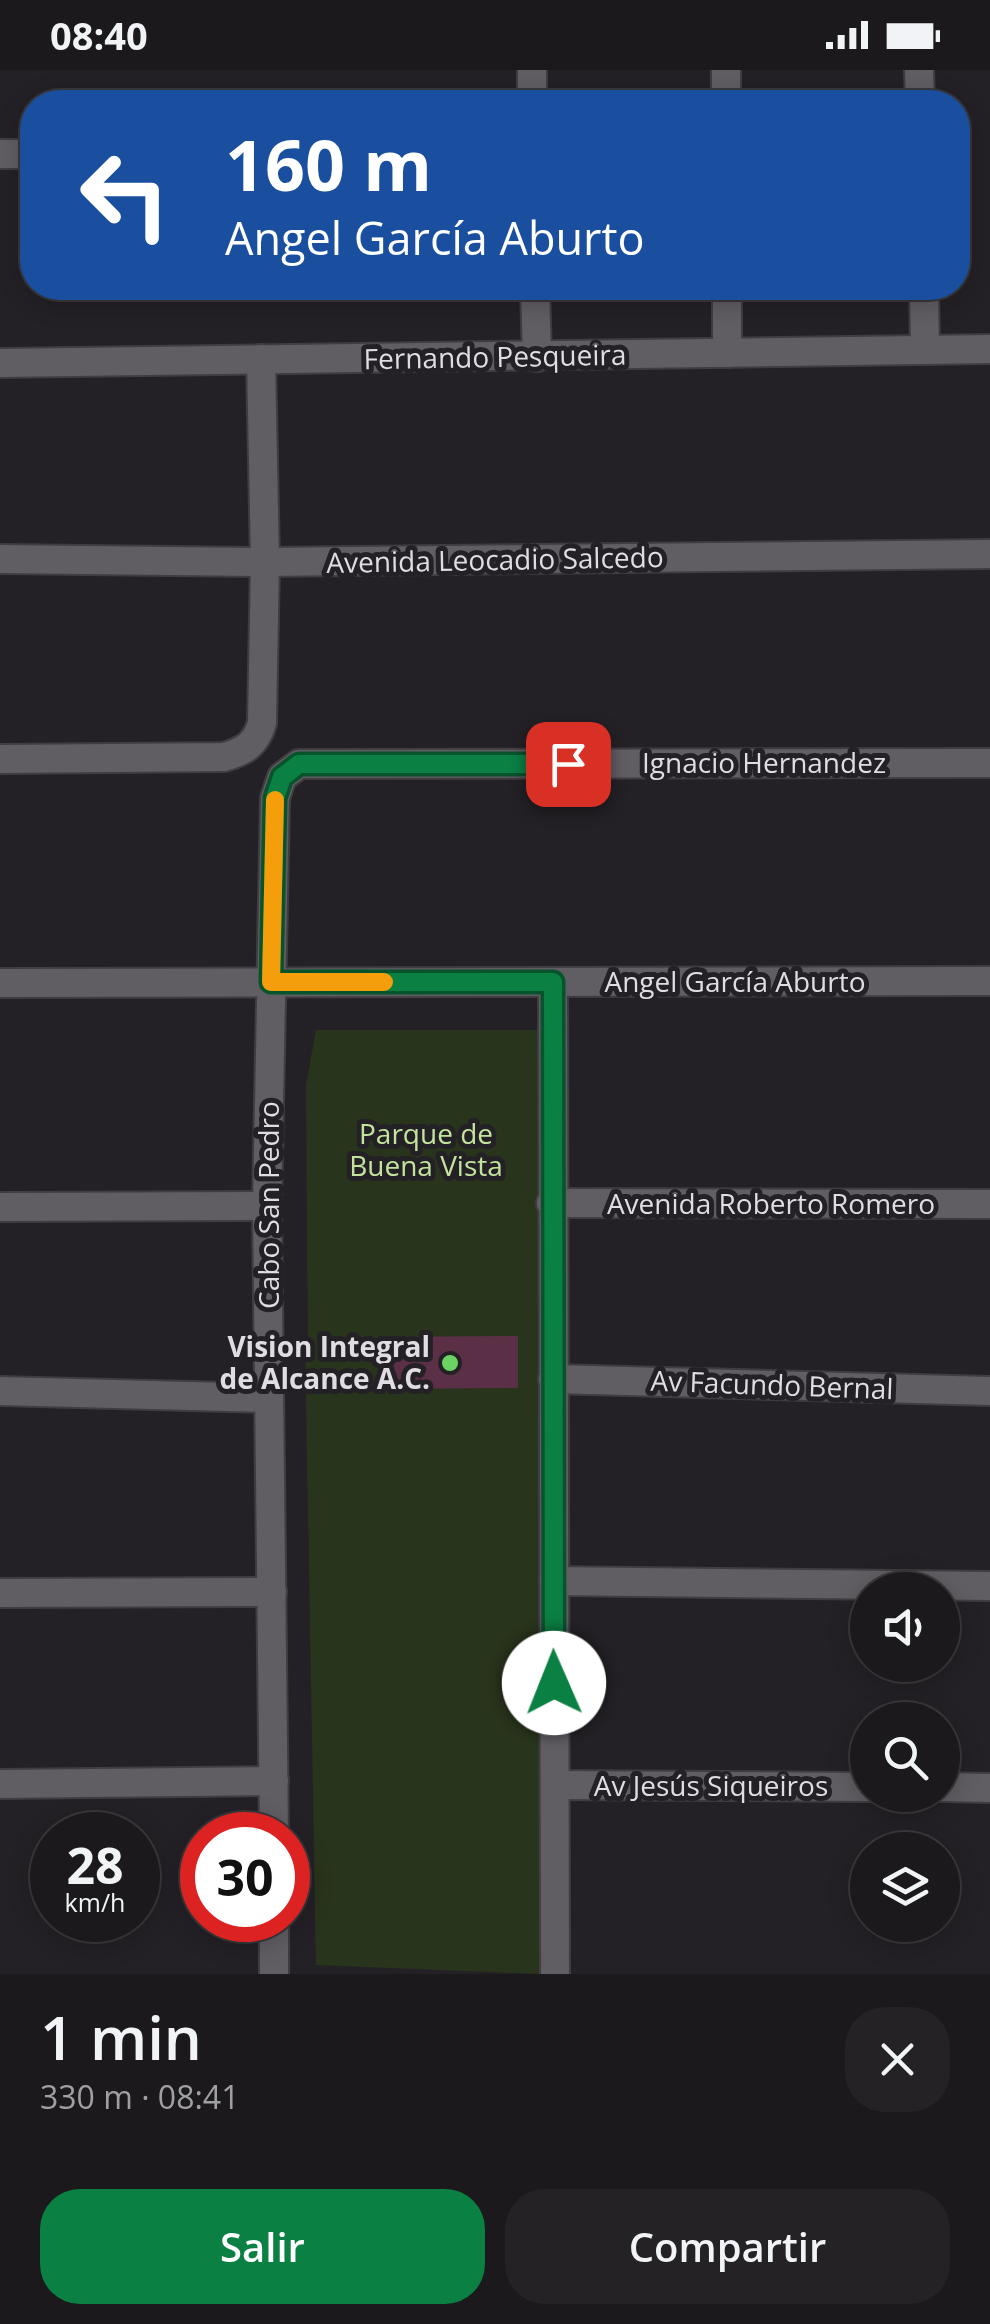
<!DOCTYPE html>
<html lang="es">
<head>
<meta charset="utf-8">
<style>
	:root { --surface:#1b191c; --page:#242225; --text:#f1f3f6; --muted:#a0a0a3; --line:#39383b; --accent:#0b8043 }
	body { margin:0; font-family:"Open Sans",sans-serif; background:var(--page); color:var(--text); height:100vh; display:flex; flex-direction:column; font-size:38px; white-space:nowrap }
	* { box-sizing:border-box; margin:0 }
	p { font-size:32px; color:var(--muted) }
	.icon { flex:none; width:55px; height:55px; fill:none; stroke:currentColor; stroke-width:2; stroke-linecap:round; stroke-linejoin:round }
	.map { position:relative; height:1904px; overflow:hidden }
	.drawer { display:flex; flex-direction:column; background:var(--surface); flex:1 }
	.drawer>* { flex:none }
	.guide { position:absolute; left:20px; top:20px; width:950px; height:210px; border-radius:40px; box-shadow:0 5px 25px #0003,0 0 0 2px var(--line); background:#1a4fa0; color:#fff; overflow:hidden }
	.tools { position:absolute; left:850px; top:1502px; display:grid; gap:20px }
	.tools a { display:grid; place-items:center; width:110px; height:110px; border-radius:50%; background:var(--surface); box-shadow:0 5px 25px #0003,0 0 0 2px var(--line); font-size:50px }
	.speed { position:absolute; left:30px; top:1742px; display:flex; gap:20px; font-size:50px; font-weight:700; text-align:center }
	.speed>* { display:grid; place-content:center; width:130px; height:130px; border-radius:50%; background:var(--surface); box-shadow:0 5px 25px #0003,0 0 0 2px var(--line); line-height:1 }
	.speed small { font-size:25px; font-weight:400 }
	.speed .limit { border:15px solid #d22; background:#fff; color:#111 }
	.pin { position:absolute; display:grid; place-items:center; width:85px; height:85px; color:#fff; margin:-42px; border-radius:20px; box-shadow:0 5px 15px #0006 }
	.me { position:absolute; width:110px; margin:-55px; rotate:359deg; stroke-linejoin:round; filter:drop-shadow(0 0 8px #0008) }
	.turn { display:flex; align-items:center; gap:35px; height:210px; padding:0 40px; font-size:45px }
	.turn .icon { width:130px; height:130px; stroke-width:2.5 }
	.turn b { display:block; font-size:70px; line-height:85px }
	.round { display:grid; place-items:center; flex:none; width:105px; height:105px; border-radius:40px; background:var(--page) }
	.head { display:flex; align-items:center; justify-content:space-between; height:170px; padding:0 40px }
	h1 { font-size:60px; font-weight:600; line-height:75px }
	.primary-button { display:flex; gap:20px; margin-top:auto; padding:20px 40px }
	.primary-button a { flex:1; height:115px; border-radius:40px; background:var(--accent); color:#fff; font-size:40px; font-weight:600; line-height:115px; text-align:center }
	.primary-button a+a { background:var(--page); color:var(--text) }
	.status { display:flex; justify-content:space-between; align-items:center; height:70px; padding:0 50px; background:var(--surface); direction:ltr }
	.status svg { height:28px; fill:currentColor }
	.map>svg:first-child { display:block }
	.green { fill:#29341c }
	.building { fill:#5b3047 }
	.lines { fill:none; stroke-linecap:round; stroke-linejoin:round }
	.minor-casing { stroke:#3f3d41; stroke-width:32 }
	.minor { stroke:#605d63; stroke-width:28 }
	.route-casing { stroke:#07532c; stroke-width:25 }
	.route { stroke:#0b8043; stroke-width:18 }
	.slow { stroke:#f59e0b; stroke-width:18 }
	.poi-dot { fill:#6ad363; stroke:#242126; stroke-width:4 }
	.labels { text-anchor:middle; stroke-width:10; stroke-linejoin:round; paint-order:stroke }
	.street-label { font-size:28px; fill:#dfdde1; stroke:#242126 }
	.park-label { font-size:28px; fill:#c3e39d; stroke:#242126 }
	.poi-label { font-size:28px; font-weight:bold; fill:#dfdde1; stroke:#242126; text-anchor:end }
</style>
</head>
<body>
<div class="status"><b>08:40</b><svg viewBox="0 0 49 12"><path d="M0 12V9h3v3zM5 12V6h3v6zM10 12V3h3v9zM15 12V0h3v12zM26 1h20v11H26zM47 4h2v5h-2z"/></svg></div>
<div class="map">
<svg width="990" height="1904" viewBox="0 0 990 1904">
	<rect width="100%" height="100%" fill="#242126"/>
	<path class="green" d="M316 960H547L542 1904 316 1895 305 1273H308L306 1015Z"/>
	<path class="building" d="M518 1266V1318L382 1319 381 1267Z"/>
	<g class="lines">
		<g class="minor-casing">
			<g id="minor">
				<path d="M726 0V32"/>
				<path d="M919 0 920 32"/>
				<path d="M532 32V0"/>
				<path d="M0 84H32"/>
				<path d="M535 218 537 287"/>
				<path d="M727 218V283"/>
				<path d="M924 218 925 279"/>
				<path d="M0 293 990 279"/>
				<path d="M0 489 265 492 990 484"/>
				<path d="M0 689 224 687C245 681 256 674 262 653L265 492 261 289"/>
				<path d="M0 913 990 911"/>
				<path d="M553 913 555 1904"/>
				<path d="M551 1133 990 1134"/>
				<path d="M0 1137 267 1136"/>
				<path d="M553 1309 990 1321"/>
				<path d="M0 1321 268 1328"/>
				<path d="M554 1511 990 1516"/>
				<path d="M0 1523 272 1522"/>
				<path d="M0 1714 274 1711"/>
				<path d="M555 1715 868 1717"/>
				<path d="M942 1717 990 1718"/>
				<path d="M274 1765 267 1136 275 728 282 707 299 694 990 693"/>
				<path d="M274 1904V1850"/>
			</g>
		</g>
		<use href="#minor" class="minor"/>
	</g>
	<g class="lines">
		<g class="route-casing">
			<path id="route" d="M554 1613 553 912H271L275 728 282 707 299 694H568"/>
		</g>
		<use href="#route" class="route"/>
		<path class="slow" d="M275 730 271 912H384"/>
	</g>
	<circle class="poi-dot" cx="450" cy="1293" r="10"/>
	<g class="labels">
		<g class="street-label">
			<text transform="translate(495 287) rotate(-1)" y="10">Fernando Pesqueira</text>
			<text transform="translate(495 490) rotate(-1)" y="10">Avenida Leocadio Salcedo</text>
			<text x="764" y="703">Ignacio Hernandez</text>
			<text x="735" y="922">Angel García Aburto</text>
			<text x="771" y="1144">Avenida Roberto Romero</text>
			<text transform="translate(269 1135) rotate(-90)" y="10">Cabo San Pedro</text>
			<text transform="translate(772 1315) rotate(2)" y="10">Av Facundo Bernal</text>
			<text x="711" y="1726">Av Jesús Siqueiros</text>
		</g>
		<g class="park-label">
			<text x="426" y="1074">Parque de<tspan x="426" dy="32">Buena Vista</tspan></text>
		</g>
		<g class="poi-label">
			<text x="430" y="1287">Vision Integral<tspan x="430" dy="32">de Alcance A.C.</tspan></text>
		</g>
	</g>
</svg>
<div class="tools">
<a><svg class="icon" aria-label="sound" viewBox="0 0 24 24"><path d="M4 9h4l5-4v14l-5-4H4zM17 9q2 3 0 6"/></svg></a>
<a><svg class="icon" aria-label="search" viewBox="0 0 24 24"><circle cx="10" cy="10" r="6"/><path d="M15 15l6 6"/></svg></a>
<a><svg class="icon" aria-label="layers" viewBox="0 0 24 24"><path d="M12 4l9 5-9 5-9-5zM3 14l9 5 9-5"/></svg></a>
</div>
<div class="speed"><div>28<small>km/h</small></div><div class="limit">30</div></div>
<div class="pin" style="left:568px;top:694px;background:#d93025"><svg class="icon" aria-label="arrive" viewBox="0 0 24 24"><path d="M6 21V4h12l-3 4 3 4H6"/></svg></div>
<svg class="me" style="left:554px;top:1613px" viewBox="-20 -20 40 40"><circle r="19" fill="#fff"/><path d="M0-13L10 11 0 6-10 11z" fill="#0b8043"/></svg>
<div class="guide">
<div class="turn"><svg class="icon" aria-label="left" viewBox="0 0 24 24"><path d="M17 20v-9H6M10 6l-5 5 5 5"/></svg><div><b>160 m</b>Angel García Aburto</div></div>
</div>
</div>
<section class="drawer">
<div class="head"><div><h1>1 min</h1><p>330 m · 08:41</p></div><a class="round"><svg class="icon" aria-label="close" viewBox="0 0 24 24"><path d="M6 6l12 12M18 6L6 18"/></svg></a></div>
<div class="primary-button"><a>Salir</a><a>Compartir</a></div>
</section>
</body>
</html>
